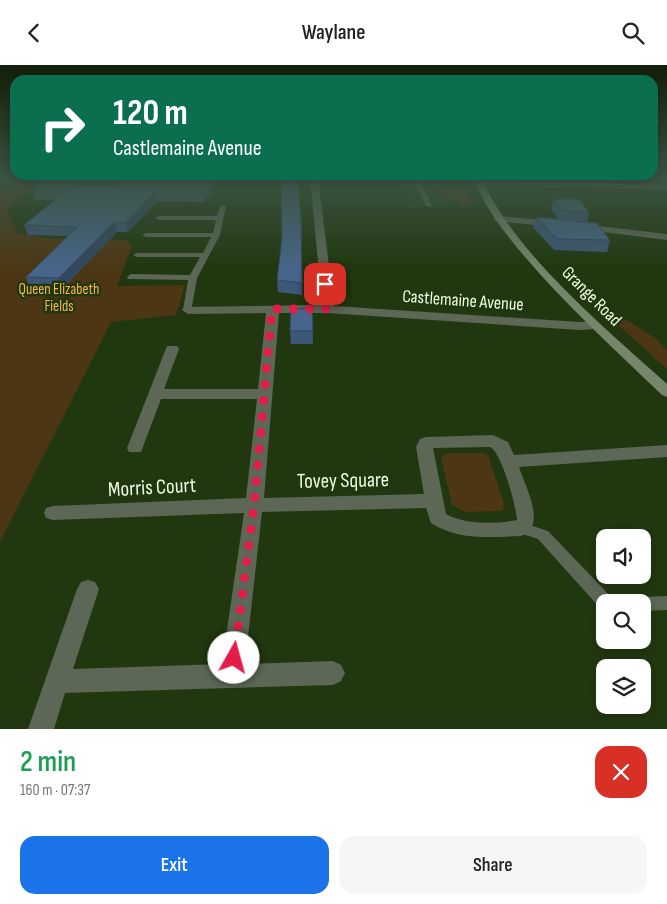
<!DOCTYPE html>
<html lang="en">
<head>
<meta charset="utf-8">
<style>
	:root { --surface:#fff; --page:#f6f6f6; --text:#222; --muted:#767676; --accent:#1a73e8 }
	body { margin:0; font-family:"Sofia Sans Condensed",sans-serif; background:var(--page); color:var(--text); height:100vh; display:flex; flex-direction:column; font-size:19px; white-space:nowrap }
	* { box-sizing:border-box; margin:0 }
	p { font-size:16px; color:var(--muted) }
	.icon { flex:none; width:28px; height:28px; fill:none; stroke:currentColor; stroke-width:2; stroke-linecap:round; stroke-linejoin:round }
	.map { position:relative; height:664px; overflow:hidden }
	.details { display:flex; flex-direction:column; background:var(--surface); flex:1 }
	.details>* { flex:none }
	.hud { position:absolute; left:10px; top:10px; width:648px; height:105px; border-radius:15px; box-shadow:0 2px 8px #0003; background:#0b6e4f; color:#fff; overflow:hidden }
	.fabs { position:absolute; left:596px; top:464px; display:grid; gap:10px }
	.fabs a { display:grid; place-items:center; width:55px; height:55px; border-radius:10px; background:var(--surface); box-shadow:0 2px 8px #0003; font-size:25px }
	.pin { position:absolute; display:grid; place-items:center; width:42px; height:42px; color:#fff; margin:-21px; border-radius:10px; box-shadow:0 2px 8px #0006 }
	.me { position:absolute; width:55px; margin:-28px; rotate:7deg; stroke-linejoin:round; filter:drop-shadow(0 0 4px #0008) }
	.turn { display:flex; align-items:center; gap:18px; height:105px; padding:0 20px; font-size:22px }
	.turn .icon { width:65px; height:65px; stroke-width:2.5 }
	.turn b { display:block; font-size:35px; line-height:42px }
	.round { display:grid; place-items:center; flex:none; width:52px; height:52px; border-radius:15px; background:var(--page) }
	.head { display:flex; align-items:center; justify-content:space-between; height:85px; padding:0 20px }
	h1 { font-size:30px; font-weight:600; line-height:38px; color:#1e9e55 }
	.button { display:flex; gap:10px; margin-top:auto; padding:10px 20px }
	.button a { flex:1; height:58px; border-radius:15px; background:var(--accent); color:#fff; font-size:20px; font-weight:600; line-height:58px; text-align:center }
	.button a+a { background:var(--page); color:var(--text) }
	header { display:flex; justify-content:space-between; align-items:center; height:65px; padding:0 20px; background:var(--surface); font-size:22px; font-weight:600 }
	.map>svg:first-child { display:block }
	.built { fill:#254011 }
	.green { fill:#4d3613 }
	.lines { fill:none; stroke-linecap:round; stroke-linejoin:round }
	.lane { fill:#5c6756; fill-rule:evenodd }
	.street { fill:#5c6756; fill-rule:evenodd }
	.secondary { fill:#75876a; fill-rule:evenodd }
	.wall { fill:#3d5777 }
	.shaded-wall { fill:#324761 }
	.building { fill:#47658a; stroke:#324761 }
	.route { stroke:#e11d48; stroke-width:9; stroke-dasharray:0 16.2 }
	.labels { text-anchor:middle; stroke-width:5; stroke-linejoin:round; paint-order:stroke }
	.far-park-label { font-size:15px; fill:#f6b452; stroke:#20370f }
	.street-label { font-size:18px; fill:#ecfbe3; stroke:#20370f }
	.near-street-label { font-size:21px; fill:#ecfbe3; stroke:#20370f }
</style>
</head>
<body>
<header><svg class="icon" aria-label="back" viewBox="0 0 24 24"><path d="M15 5l-7 7 7 7"/></svg>Waylane<svg class="icon" aria-label="search" viewBox="0 0 24 24"><circle cx="10" cy="10" r="6"/><path d="M15 15l6 6"/></svg></header>
<div class="map">
<svg width="667" height="664" viewBox="0 0 667 664">
	<rect width="100%" height="100%" fill="#20370f"/>
	<path class="built" d="M396 112H463L465 120H442L449 141 410 143Z"/>
	<g class="green">
		<path d="M0 112H54L13 138 7 146 18 168 45 173 126 175 132 181 117 221 185 220 176 250 111 257 0 477Z"/>
		<path d="M442 120H465L473 140 459 141 457 135H447Z"/>
		<path d="M578 224 655 273 667 286V304Z"/>
		<path d="M448 388H483L488 390 505 441 502 446 465 447 452 440 441 392Z"/>
	</g>
	<g class="lines">
		<g class="lane">
			<path d="M412 112H418L432 141 431 142 426 141Z"/>
			<path d="M221 140 226 141 220 170 197 213 191 247 188 248 183 245 188 215 128 214 127 212 131 209 190 210 200 192H137L133 190 137 188H203L211 172H146L142 170 146 168H213L216 155H159L155 153 159 151H217Z"/>
			<path d="M521 457 548 466 612 533 614 538H605V545L600 543 538 474 516 467 514 463 516 459Z"/>
			<path d="M667 531V545L642 546V538H635L636 534 642 532Z"/>
		</g>
		<g class="street">
			<path d="M310 112H318L334 241 580 257 595 256 601 260 595 264 580 265 328 248H279L264 433 424 429 416 382 420 374 426 372 493 370 508 377 514 390 667 380V392L519 402C525 421 548 462 521 471 490 472 459 476 431 458L426 443 262 447 245 599 333 596 341 600 345 608 341 616 333 620 65 628 54 664H28L77 524 81 517 88 515 95 517 99 524 73 604 222 599 244 448 53 455 46 453 44 448 46 443 53 441 246 433 257 334H161L141 387H129L127 383 167 281H177L179 284 164 324H258L266 248 188 249 182 245 184 242 322 240ZM490 382C502 388 516 441 517 455 496 459 465 460 446 449L433 383Z"/>
			<path d="M476 116 667 119V125L479 120 475 118Z"/>
			<path d="M498 151 554 156 559 159 554 162 495 156 493 154Z"/>
			<path d="M582 159 667 169V175L579 164V160Z"/>
		</g>
		<path class="secondary" d="M473 112H481C513 187 606 264 667 319V332L662 330C615 285 567 241 525 192 504 167 484 142 473 112Z"/>
	</g>
	<g class="wall">
		<path d="M51 112H121L112 120H115L124 112H218L209 132H206L204 137 157 136 128 167H117L62 224 30 223 26 212 68 171 28 170 24 160 55 135H36L33 126 48 118H53Z"/>
		<path d="M554 134 589 148 587 157 610 175 607 187 554 185 533 162 536 152 558 154 551 144Z"/>
		<path d="M301 153 302 230 278 227 277 215Z"/>
		<path d="M312 243 313 279H291L290 266Z"/>
	</g>
	<g class="shaded-wall">
		<path d="M109 112H121L111 120Z"/>
		<path d="M213 112H218L209 132 208 123Z"/>
		<path d="M205 123 206 132 204 137 202 127Z"/>
		<path d="M155 127 157 136 128 167 126 157Z"/>
		<path d="M114 157 117 167 62 224 59 213Z"/>
	</g>
	<g class="building">
		<path d="M124 112H213L208 123H205L202 127H155L126 157H114L59 213 26 212 77 162 24 160 66 126H33L45 116 48 118 115 120Z"/>
		<path d="M281 112H297L301 153 302 218 277 215 282 173Z"/>
		<path d="M554 134H579L589 148 561 145Z"/>
		<path d="M536 152 597 158 610 175 557 174Z"/>
		<path d="M312 243 313 266H290L291 244Z"/>
	</g>
	<linearGradient id="sky" x2="0" y2="1"><stop stop-color="#121e08"/><stop offset="0.55" stop-color="#3c5342"/><stop offset="1" stop-color="#3c5342" stop-opacity="0"/></linearGradient>
	<rect width="667" height="205" fill="url(#sky)"/>
	<g class="lines">
		<path class="route" d="M234 593 254 440 272 244H328L325 219"/>
	</g>
	<g class="labels">
		<g class="far-park-label">
			<text x="59" y="229">Queen Elizabeth<tspan x="59" dy="17">Fields</tspan></text>
		</g>
		<g class="street-label">
			<text transform="translate(592 231) rotate(45)" y="6">Grange Road</text>
			<text transform="translate(463 235) rotate(4)" y="6">Castlemaine Avenue</text>
		</g>
		<g class="near-street-label">
			<text transform="translate(343 415) rotate(-1)" y="7">Tovey Square</text>
			<text transform="translate(152 422) rotate(-3)" y="7">Morris Court</text>
		</g>
	</g>
</svg>
<div class="fabs">
<a><svg class="icon" aria-label="sound" viewBox="0 0 24 24"><path d="M4 9h4l5-4v14l-5-4H4zM17 9q2 3 0 6"/></svg></a>
<a><svg class="icon" aria-label="search" viewBox="0 0 24 24"><circle cx="10" cy="10" r="6"/><path d="M15 15l6 6"/></svg></a>
<a><svg class="icon" aria-label="layers" viewBox="0 0 24 24"><path d="M12 4l9 5-9 5-9-5zM3 14l9 5 9-5"/></svg></a>
</div>
<div class="pin" style="left:325px;top:219px;background:#d93025"><svg class="icon" aria-label="arrive" viewBox="0 0 24 24"><path d="M6 21V4h12l-3 4 3 4H6"/></svg></div>
<svg class="me" style="left:234px;top:593px" viewBox="-20 -20 40 40"><circle r="19" fill="#fff"/><path d="M0-13L10 11 0 6-10 11z" fill="#e11d48"/></svg>
<div class="hud">
<div class="turn"><svg class="icon" aria-label="right" viewBox="0 0 24 24"><path d="M7 20v-9h11M14 6l5 5-5 5"/></svg><div><b>120 m</b>Castlemaine Avenue</div></div>
</div>
</div>
<section class="details">
<div class="head"><div><h1>2 min</h1><p>160 m · 07:37</p></div><a class="round" style="background:#d93025;color:#fff"><svg class="icon" aria-label="close" viewBox="0 0 24 24"><path d="M6 6l12 12M18 6L6 18"/></svg></a></div>
<div class="button"><a>Exit</a><a>Share</a></div>
</section>
</body>
</html>
